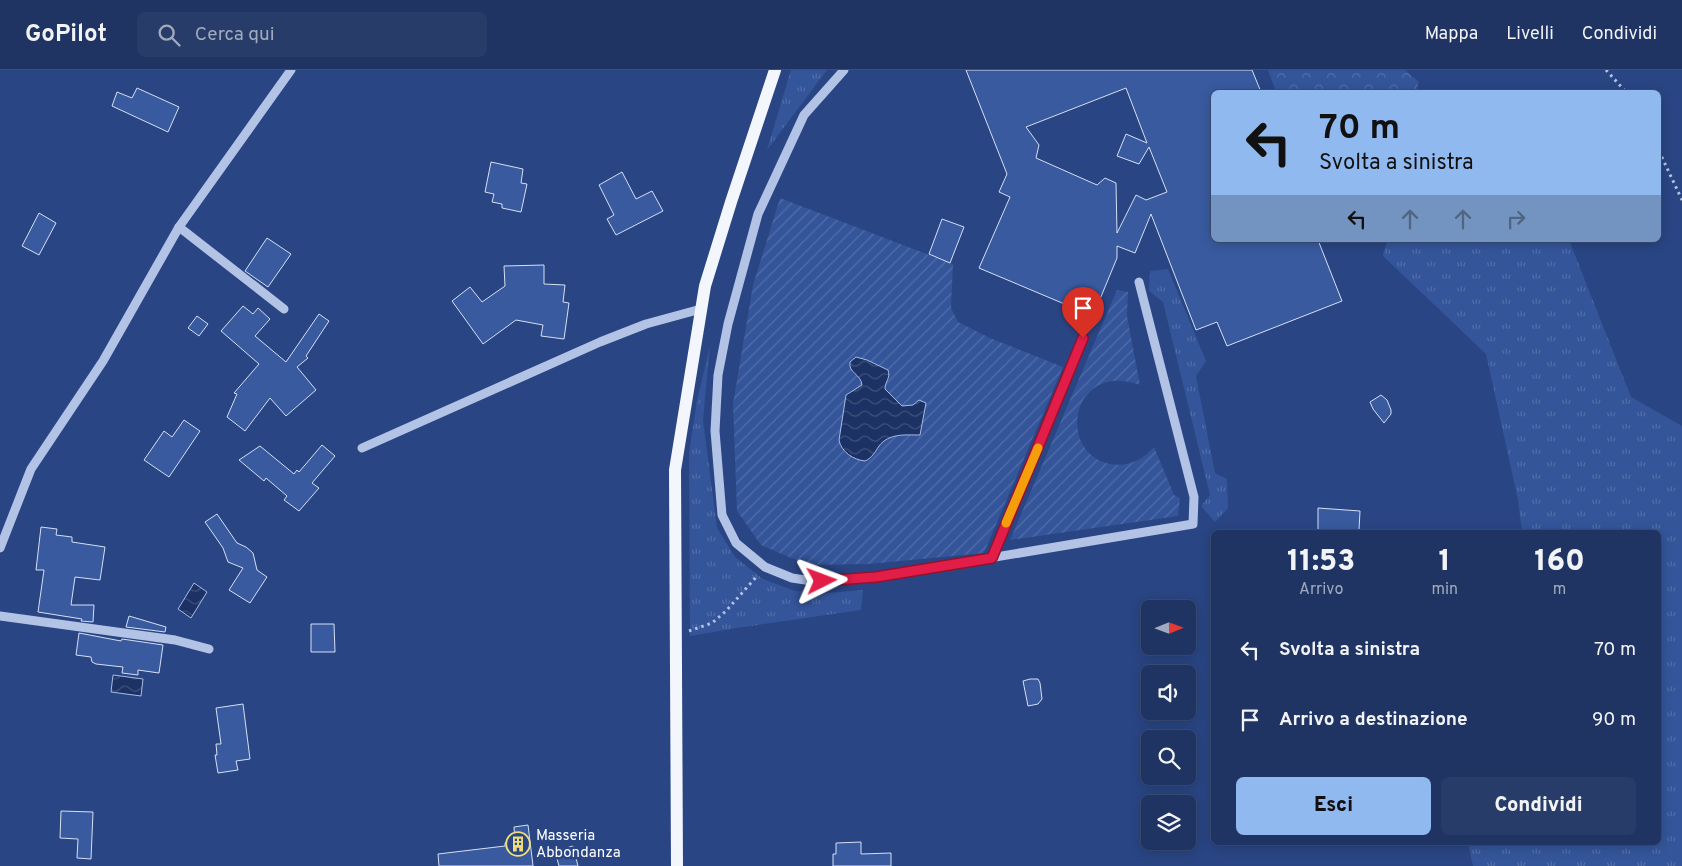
<!DOCTYPE html>
<html lang="it">
<head>
<meta charset="utf-8">
<style>
	:root { --surface:#1f3462; --page:#273c68; --text:#f1f3f6; --muted:#a1aabe; --line:#3c4f77; --accent:#90b9f0 }
	body { margin:0; font-family:Overpass,sans-serif; background:var(--page); color:var(--text); height:100vh; display:flex; flex-direction:column; font-size:19px; white-space:nowrap }
	* { box-sizing:border-box; margin:0 }
	p { font-size:16px; color:var(--muted) }
	.icon { flex:none; width:28px; height:28px; fill:none; stroke:currentColor; stroke-width:2; stroke-linecap:round; stroke-linejoin:round }
	.map { position:relative; flex:1; overflow:hidden }
	.drawer { position:absolute; left:1211px; top:460px; width:450px; height:315px; display:flex; flex-direction:column; background:var(--surface); border-radius:8px; box-shadow:0 2px 12px #0003,0 0 0 1px var(--line) }
	.drawer>* { flex:none }
	.guide { position:absolute; left:1211px; top:20px; width:450px; height:152px; border-radius:8px; box-shadow:0 2px 12px #0003,0 0 0 1px var(--line); background:#90b9f0; color:#111; overflow:hidden }
	.needle { width:32px; rotate:89deg }
	.fabs { position:absolute; left:1141px; top:530px; display:grid; gap:10px }
	.fabs a { display:grid; place-items:center; width:55px; height:55px; border-radius:8px; background:var(--surface); box-shadow:0 2px 12px #0003,0 0 0 1px var(--line); font-size:25px }
	.pin { position:absolute; display:grid; place-items:center; width:42px; height:42px; color:#fff; margin:-51px -21px; border-radius:50% 50% 50% 0; rotate:-45deg; box-shadow:0 0 5px #0007 }
	.pin .icon { rotate:45deg }
	.me { position:absolute; width:55px; margin:-28px; rotate:87deg; stroke-linejoin:round; filter:drop-shadow(0 0 4px #0008) }
	.turn { display:flex; align-items:center; gap:18px; height:105px; padding:0 25px; font-size:22px }
	.turn .icon { width:65px; height:65px; stroke-width:2.5 }
	.turn b { display:block; font-size:35px; line-height:42px }
	.lanes { display:flex; align-items:center; height:48px; padding:0 25px; background:#0003; justify-content:center; gap:25px; direction:ltr }
	.lanes .off { opacity:.35 }
	.eta { display:flex; justify-content:space-evenly; align-items:center; height:85px; text-align:center }
	.eta b { font-size:30px; font-weight:800; line-height:35px }
	.primary-button { display:flex; gap:10px; margin-top:auto; padding:10px 25px }
	.primary-button a { flex:1; height:58px; border-radius:8px; background:var(--accent); color:#111; font-size:20px; font-weight:800; line-height:58px; text-align:center }
	.primary-button a+a { background:var(--page); color:var(--text) }
	ul { padding:0; list-style:none }
	li { display:flex; align-items:center; gap:15px; height:70px; padding:0 25px }
	li div { flex:1 }
	li b { display:block; font-size:19px }
	li em { font-style:normal }
	header { display:flex; align-items:center; gap:30px; box-sizing:border-box; height:70px; padding:0 25px; background:var(--surface); border-bottom:1px solid var(--line) }
	header strong { font-size:24px }
	nav { display:flex; gap:28px; margin-inline-start:auto; font-size:18px }
	.search { width:350px; height:45px; background:var(--page); display:flex; align-items:center; gap:12px; box-sizing:border-box; padding:0 18px; border-radius:8px; color:var(--muted); font-size:19px }
	.map>svg:first-child { display:block }
	.grass { fill:url(#grass-tufts) }
	.forest { fill:url(#forest-crowns) }
	.garden { fill:url(#garden-furrows) }
	.water { fill:url(#water-waves); stroke:#a7bde7 }
	.building { fill:#395a9f; stroke:#d5e0f5; fill-rule:evenodd }
	.lines { fill:none; stroke-linecap:round; stroke-linejoin:round }
	.path { stroke:#b2c3e6; stroke-width:3; stroke-dasharray:2.5 4; stroke-linecap:butt }
	.minor { stroke:#b2c3e6; stroke-width:9 }
	.major { stroke:#f3f6fd; stroke-width:12 }
	.route-casing { stroke:#92132f; stroke-width:12 }
	.route { stroke:#e11d48; stroke-width:9 }
	.slow { stroke:#f59e0b; stroke-width:9 }
	.labels { text-anchor:middle; stroke-width:5; stroke-linejoin:round; paint-order:stroke }
	.poi-label { font-size:15px; fill:#fff; stroke:#294583; text-anchor:start }
</style>
</head>
<body>
<header>
<strong>GoPilot</strong>
<div class="search"><svg class="icon" aria-label="search" viewBox="0 0 24 24"><circle cx="10" cy="10" r="6"/><path d="M15 15l6 6"/></svg>Cerca qui</div>
<nav><a>Mappa</a><a>Livelli</a><a>Condividi</a></nav>
</header>
<div class="map">
<svg width="1682" height="796" viewBox="0 0 1682 796">
	<defs>
		<pattern id="grass-tufts" width="24" height="20" patternUnits="userSpaceOnUse" patternTransform="scale(1.25)"><rect width="24" height="20" fill="#34559a"/><path d="M3 7l-1-3M5 7V3M7 7l1-3M15 17l-1-3M17 17v-4M19 17l1-3" fill="none" stroke="#526ea9"/></pattern>
		<pattern id="forest-crowns" width="20" height="18" patternUnits="userSpaceOnUse" patternTransform="scale(1.25)"><rect width="20" height="18" fill="#34559a"/><path d="M2 6a3 3 0 1 1 6 0M12 15a3 3 0 1 1 6 0" fill="none" stroke="#526ea9"/></pattern>
		<pattern id="garden-furrows" width="10" height="10" patternUnits="userSpaceOnUse" patternTransform="scale(1.25)"><rect width="10" height="10" fill="#34559a"/><path d="M-1 1l2-2M0 10L10 0M9 11l2-2" fill="none" stroke="#526ea9"/></pattern>
		<pattern id="water-waves" width="16" height="10" patternUnits="userSpaceOnUse" patternTransform="scale(1.25)"><rect width="16" height="10" fill="#1d3264"/><path d="M0 5q4-4 8 0t8 0" fill="none" stroke="#3f517b"/></pattern>
	</defs>
	<rect width="100%" height="100%" fill="#294583"/>
	<g class="grass">
		<path d="M791 0H827L767 80Z"/>
		<path d="M1387 170H1569L1631 327 1682 356V796H1473L1468 773 1659 772V462H1522L1518 430 1486 284 1383 186Z"/>
		<path d="M1168 199 1206 291 1196 306 1215 403 1227 409 1228 438 1215 452 1201 436 1210 425 1163 232 1149 221 1150 201Z"/>
		<path d="M710 275 703 350 717 458 735 487 763 509 795 521 827 523 863 520 861 540 737 558 690 566 689 383 697 331Z"/>
	</g>
	<path class="forest" d="M1268 0H1405L1419 12 1416 22H1276Z"/>
	<g class="garden">
		<path d="M780 128 953 194 951 238 958 252 990 268 1063 297 984 483 869 494 808 495 761 475 737 441 733 334 753 215Z"/>
		<path d="M1117 220 1128 222 1127 246 1140 315C1072 290 1055 382 1110 394 1129 397 1142 390 1154 377L1174 425 1180 428 1178 446 1010 470Z"/>
	</g>
	<g class="water">
		<path d="M856 287 867 290 888 300C891 308 885 311 885 319L902 336 913 335 919 330 926 333 920 365C905 365 889 363 879 376 875 382 872 388 865 391 854 390 841 382 839 370L846 325 862 315C861 304 848 303 850 292Z"/>
		<path d="M194 513 207 522 191 548 178 539Z"/>
		<path d="M113 605 143 609 141 626 111 622Z"/>
	</g>
	<g class="building">
		<path d="M966 0H1252L1261 22H1214V170H1318L1342 231 1227 276 1217 252 1196 260 1151 144 1135 183 1117 176V188L1093 246 979 198 1010 127 999 122 1007 104ZM1126 18 1147 73 1126 64 1117 86 1139 94 1149 77 1167 122 1146 130 1136 125 1117 163 1116 113 1105 108 1097 115 1036 88 1039 75 1026 57Z"/>
		<path d="M137 18 179 37 168 62 112 36 117 22 132 28Z"/>
		<path d="M491 92 523 99 521 113 527 114 521 142 502 138V134L492 132 494 124 485 122Z"/>
		<path d="M622 102 636 129 652 121 663 141 616 165 607 149 614 145 599 115Z"/>
		<path d="M39 143 56 153 39 185 22 176Z"/>
		<path d="M942 149 964 157 950 193 929 184Z"/>
		<path d="M267 168 291 184 268 217 245 201Z"/>
		<path d="M544 195V214L565 215 563 232 569 233 564 269 541 266 543 255 516 250 483 274 452 231 470 217 482 232 505 216 504 196Z"/>
		<path d="M243 236 253 244 258 238 270 249 255 266 286 292 319 244 329 251 306 286 308 288 297 297 316 320 286 346 270 328 245 361 227 347 237 324 234 323 259 294 221 261Z"/>
		<path d="M197 246 208 254 199 266 188 258Z"/>
		<path d="M1381 325 1387 330 1391 340V344L1384 353 1373 339 1370 332Z"/>
		<path d="M184 350 200 361 169 407 144 390 164 361 172 367Z"/>
		<path d="M322 375 335 386 312 413 319 418 299 441 284 430 287 426 266 408 264 411 239 390 260 376 294 404 297 400 299 402Z"/>
		<path d="M1318 438 1360 441 1359 460 1318 462Z"/>
		<path d="M217 444 237 473 246 477 253 483 257 500 267 507 250 533 229 520 243 498 228 492 223 478 205 452Z"/>
		<path d="M41 457 57 459 56 465 72 467V472L105 477 100 510 75 507 71 535H94L93 552 81 551 82 549 38 542 44 500H36Z"/>
		<path d="M129 546 166 557 165 562 126 557Z"/>
		<path d="M311 554H334L335 582H311Z"/>
		<path d="M79 563 121 571 122 569 163 575 159 603 138 600V605L122 603 123 597 96 594 92 592 91 587 76 585Z"/>
		<path d="M1030 609H1038L1040 613 1042 629 1038 634 1028 636 1023 611Z"/>
		<path d="M243 634 250 689 236 691 238 700 218 703 215 685H217L216 674H221L216 638Z"/>
		<path d="M61 741 93 742 91 789 77 788 78 769 60 768Z"/>
		<path d="M528 755 533 796H439L438 784 505 776V773L515 772 514 757Z"/>
		<path d="M861 772V784L891 783V796H833V784H836V773Z"/>
		<path d="M573 776 578 796H559L555 781Z"/>
	</g>
	<g class="lines">
		<g class="path">
			<path d="M1606 0 1626 22"/>
			<path d="M1659 81 1682 130"/>
			<path d="M689 561 712 553 726 541 758 505"/>
		</g>
		<g class="minor">
			<path d="M844 0 804 45 758 144 728 254 718 305 715 361 722 445 736 473 765 497 792 508 812 511H832L876 507 1193 454 1194 427 1139 212"/>
			<path d="M179 157 284 239"/>
			<path d="M362 378 600 272 646 254 701 239"/>
			<path d="M0 478 31 399 103 291 179 157 291 0"/>
			<path d="M992 488 1083 268"/>
			<path d="M0 546 175 570 209 579"/>
		</g>
		<path class="major" d="M677 796 675 400 705 216 731 132 775 0"/>
	</g>
	<g class="lines">
		<g class="route-casing">
			<path id="route" d="M822 511 876 507 992 488 1083 268"/>
		</g>
		<use href="#route" class="route"/>
		<path class="slow" d="M1006 453 1038 378"/>
	</g>
	<defs>
		<g id="building-ring" transform="scale(1.25)"><circle r="9.5" fill="#294583" stroke="#eedb79" stroke-width="1.5"/><path d="M-4-6H4V6H1V3H-1V6H-4ZM-2.5-4.3h1.7v1.8h-1.7ZM.8-4.3h1.7v1.8H.8ZM-2.5-1h1.7V.8h-1.7ZM.8-1h1.7V.8H.8Z" fill="#eedb79"/></g>
	</defs>
	<g fill-rule="evenodd">
		<use href="#building-ring" x="518" y="774"/>
	</g>
	<g class="labels">
		<g class="poi-label">
			<text x="536" y="770">Masseria<tspan x="536" dy="17">Abbondanza</tspan></text>
		</g>
	</g>
</svg>
<div class="fabs">
<a><svg class="needle" viewBox="-14 -14 28 28"><path d="M0-13l5 13h-10z" fill="#e53935"/><path d="M0 13l5-13h-10z" fill="#a1aabe"/></svg></a>
<a><svg class="icon" aria-label="sound" viewBox="0 0 24 24"><path d="M4 9h4l5-4v14l-5-4H4zM17 9q2 3 0 6"/></svg></a>
<a><svg class="icon" aria-label="search" viewBox="0 0 24 24"><circle cx="10" cy="10" r="6"/><path d="M15 15l6 6"/></svg></a>
<a><svg class="icon" aria-label="layers" viewBox="0 0 24 24"><path d="M12 4l9 5-9 5-9-5zM3 14l9 5 9-5"/></svg></a>
</div>
<div class="pin" style="left:1083px;top:268px;background:#d93025"><svg class="icon" aria-label="arrive" viewBox="0 0 24 24"><path d="M6 21V4h12l-3 4 3 4H6"/></svg></div>
<svg class="me" style="left:822px;top:511px" viewBox="-20 -20 40 40"><path d="M0-17L14 15 0 8-14 15z" fill="#e11d48" stroke="#fff" stroke-width="4"/></svg>
<div class="guide">
<div class="turn"><svg class="icon" aria-label="left" viewBox="0 0 24 24"><path d="M17 20v-9H6M10 6l-5 5 5 5"/></svg><div><b>70 m</b>Svolta a sinistra</div></div>
<div class="lanes"><svg class="icon" aria-label="left" viewBox="0 0 24 24"><path d="M17 20v-9H6M10 6l-5 5 5 5"/></svg><svg class="icon off" aria-label="ahead" viewBox="0 0 24 24"><path d="M12 20V5M6 11l6-6 6 6"/></svg><svg class="icon off" aria-label="ahead" viewBox="0 0 24 24"><path d="M12 20V5M6 11l6-6 6 6"/></svg><svg class="icon off" aria-label="right" viewBox="0 0 24 24"><path d="M7 20v-9h11M14 6l5 5-5 5"/></svg></div>
</div>
<section class="drawer">
<div class="eta">
<div><b>11:53</b><p>Arrivo</p></div>
<div><b>1</b><p>min</p></div>
<div><b>160</b><p>m</p></div>
</div>
<ul>
<li><svg class="icon" aria-label="left" viewBox="0 0 24 24"><path d="M17 20v-9H6M10 6l-5 5 5 5"/></svg><div><b>Svolta a sinistra</b></div><em>70 m</em></li>
<li><svg class="icon" aria-label="arrive" viewBox="0 0 24 24"><path d="M6 21V4h12l-3 4 3 4H6"/></svg><div><b>Arrivo a destinazione</b></div><em>90 m</em></li>
</ul>
<div class="primary-button"><a>Esci</a><a>Condividi</a></div>
</section>
</div>
</body>
</html>
